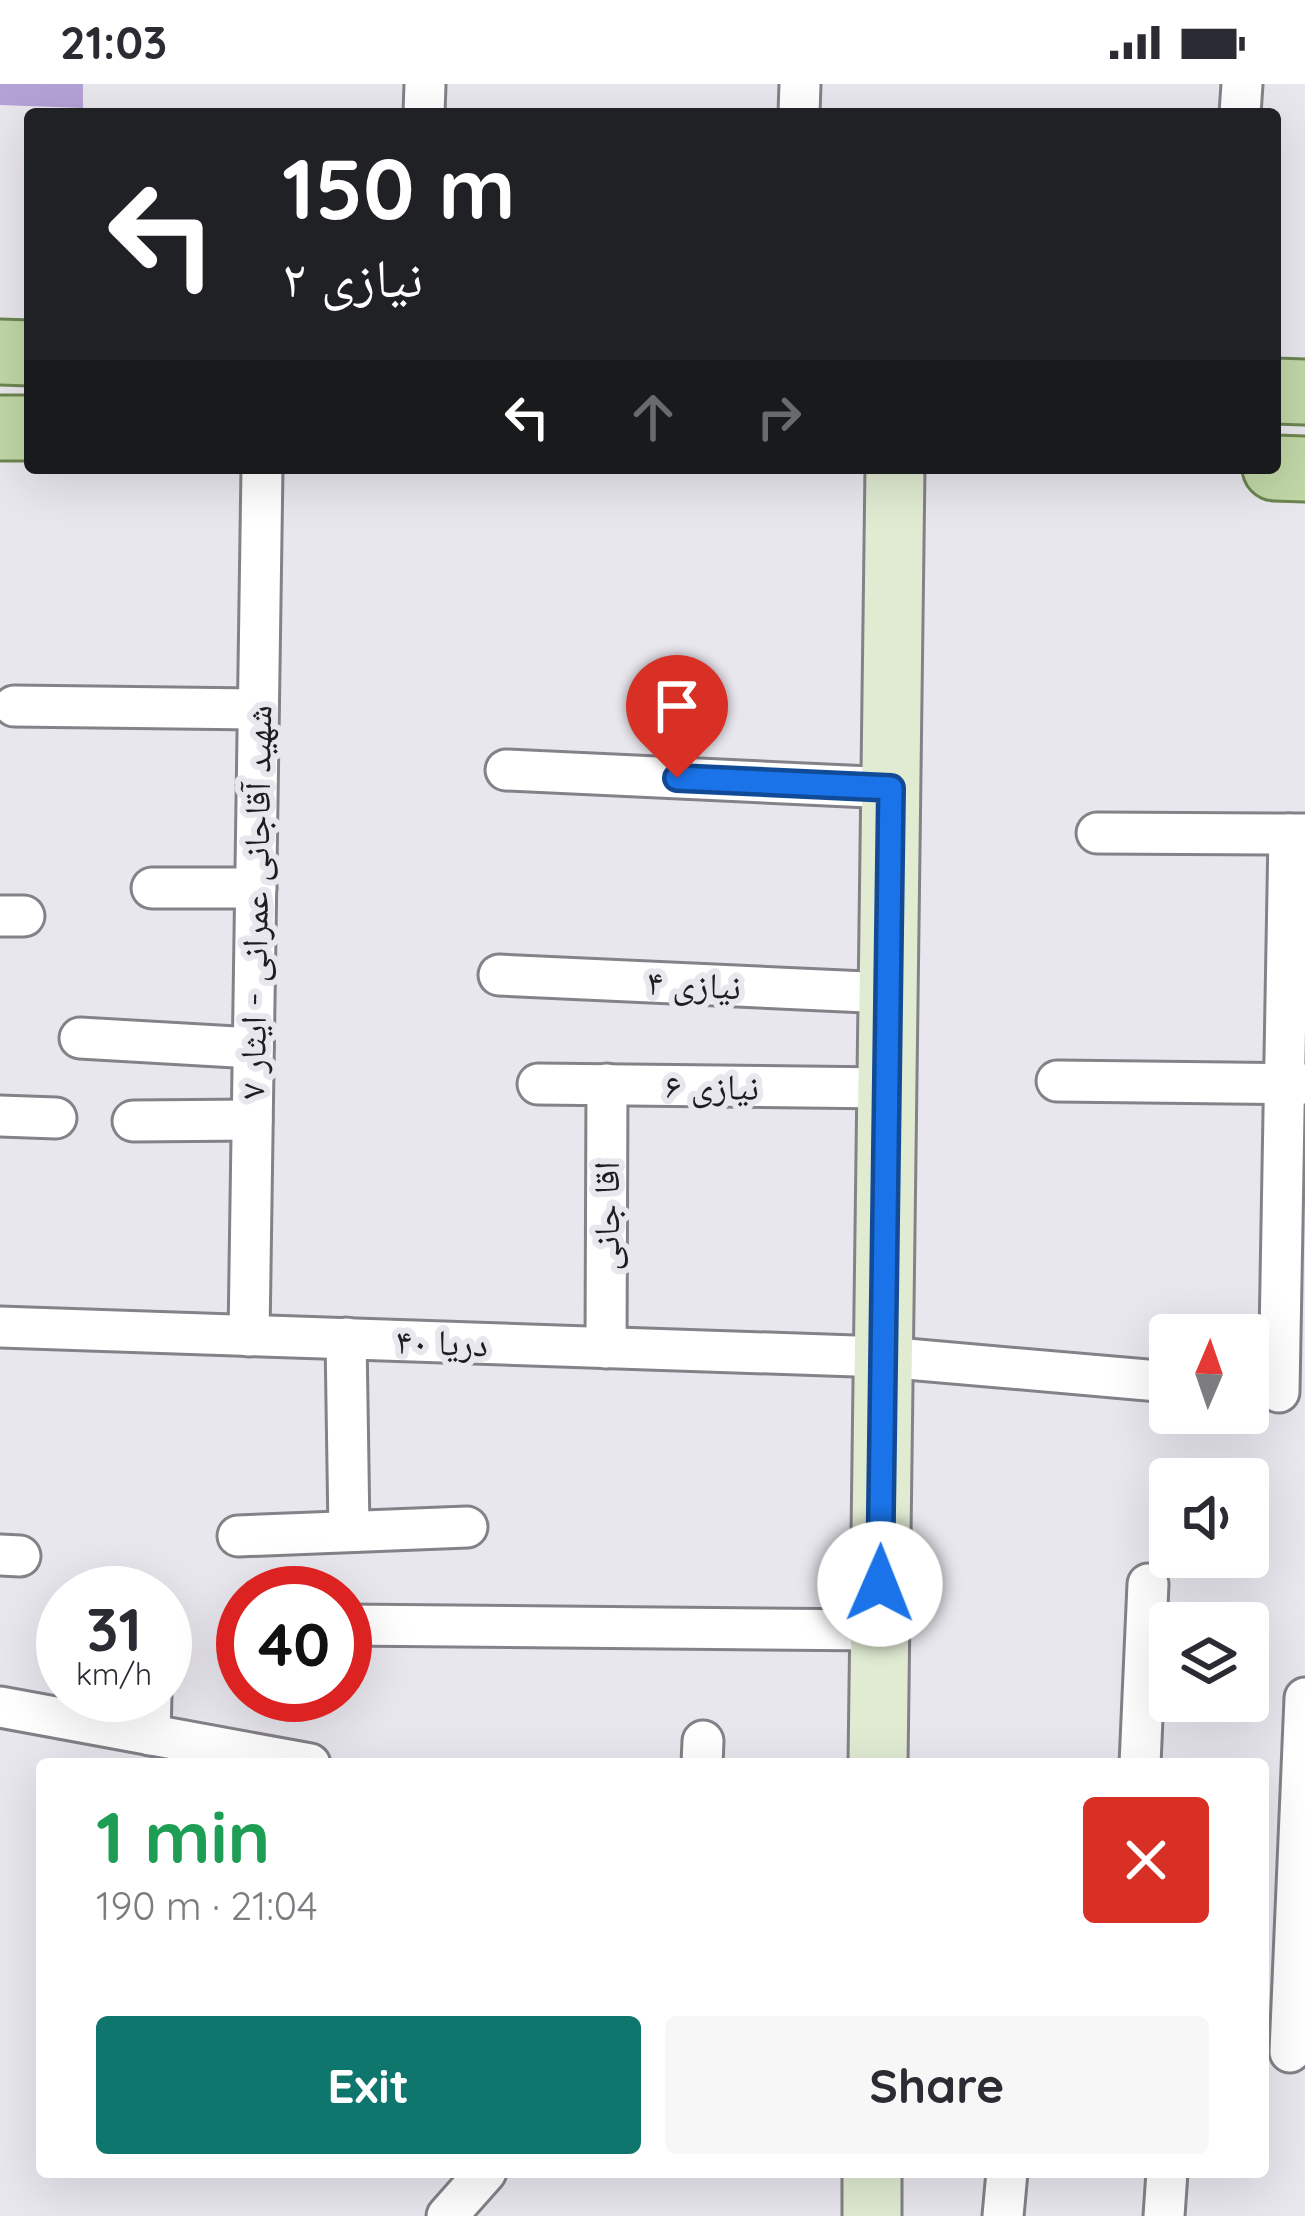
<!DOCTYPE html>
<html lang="en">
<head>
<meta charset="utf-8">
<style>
	:root { --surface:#fff; --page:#f7f7f7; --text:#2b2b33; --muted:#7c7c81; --accent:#0f766e }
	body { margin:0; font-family:Quicksand,"Noto Naskh Arabic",sans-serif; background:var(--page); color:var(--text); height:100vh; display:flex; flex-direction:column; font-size:45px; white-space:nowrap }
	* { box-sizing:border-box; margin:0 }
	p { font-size:39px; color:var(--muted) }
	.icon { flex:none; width:66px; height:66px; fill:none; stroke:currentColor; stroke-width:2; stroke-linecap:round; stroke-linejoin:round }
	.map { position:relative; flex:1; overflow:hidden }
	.sheet { position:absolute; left:36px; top:1674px; width:1233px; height:420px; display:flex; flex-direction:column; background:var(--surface); border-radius:12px; box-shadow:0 12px 48px #0002 }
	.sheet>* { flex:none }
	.guide { position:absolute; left:24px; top:24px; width:1257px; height:366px; border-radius:12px; box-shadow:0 12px 48px #0002; background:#202124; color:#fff; overflow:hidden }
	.needle { width:78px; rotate:2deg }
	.buttons { position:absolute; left:1149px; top:1230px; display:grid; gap:24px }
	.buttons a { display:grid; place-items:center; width:120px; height:120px; border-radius:12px; background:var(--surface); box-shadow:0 12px 48px #0002; font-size:60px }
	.speed { position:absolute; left:36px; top:1482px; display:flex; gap:24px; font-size:60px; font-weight:700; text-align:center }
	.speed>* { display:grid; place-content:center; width:156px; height:156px; border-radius:50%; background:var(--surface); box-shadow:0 12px 48px #0002; line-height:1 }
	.speed small { font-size:30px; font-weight:400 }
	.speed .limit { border:18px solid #d22; background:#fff; color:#111 }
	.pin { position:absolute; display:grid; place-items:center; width:102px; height:102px; color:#fff; margin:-123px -51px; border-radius:50% 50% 50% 0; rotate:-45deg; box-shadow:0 0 12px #0007 }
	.pin .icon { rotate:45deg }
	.me { position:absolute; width:132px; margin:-66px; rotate:1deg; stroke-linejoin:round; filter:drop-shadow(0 0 9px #0008) }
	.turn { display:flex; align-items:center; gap:42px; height:252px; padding:0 60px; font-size:54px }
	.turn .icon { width:156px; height:156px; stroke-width:2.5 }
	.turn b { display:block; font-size:84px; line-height:102px }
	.lanes { display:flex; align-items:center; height:114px; padding:0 60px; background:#0003; justify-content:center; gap:60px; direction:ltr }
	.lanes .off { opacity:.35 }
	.round { display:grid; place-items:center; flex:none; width:126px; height:126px; border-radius:12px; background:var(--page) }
	.head { display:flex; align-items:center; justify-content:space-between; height:204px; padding:0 60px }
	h1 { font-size:72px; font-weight:800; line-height:90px; color:#1e9e55 }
	.button { display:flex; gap:24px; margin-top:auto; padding:24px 60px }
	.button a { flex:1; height:138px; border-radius:12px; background:var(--accent); color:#fff; font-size:48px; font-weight:800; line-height:138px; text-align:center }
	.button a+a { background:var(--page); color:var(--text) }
	.status { display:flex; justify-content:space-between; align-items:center; height:84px; padding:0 60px; background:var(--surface); direction:ltr }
	.status svg { height:33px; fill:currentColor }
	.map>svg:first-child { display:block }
	.forest { fill:#b4a1d6 }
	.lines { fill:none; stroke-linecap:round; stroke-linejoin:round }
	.street-casing { stroke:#848288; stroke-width:45 }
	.secondary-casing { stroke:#848288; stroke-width:63 }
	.primary-casing { stroke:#6d8450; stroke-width:69 }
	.street { stroke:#fff; stroke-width:39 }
	.secondary { stroke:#e0ebd2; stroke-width:57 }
	.primary { stroke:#c1d7a6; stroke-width:63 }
	.route-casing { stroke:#114b97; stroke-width:30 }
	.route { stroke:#1a73e8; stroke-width:21 }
	.labels { text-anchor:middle; stroke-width:12; stroke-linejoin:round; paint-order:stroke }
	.street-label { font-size:36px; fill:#1e1d1f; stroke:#e9e7ee }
</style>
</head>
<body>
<div class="status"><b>21:03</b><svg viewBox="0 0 49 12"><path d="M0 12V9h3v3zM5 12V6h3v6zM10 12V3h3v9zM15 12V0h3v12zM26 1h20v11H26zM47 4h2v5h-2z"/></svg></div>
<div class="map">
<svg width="1305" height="2132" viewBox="0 0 1305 2132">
	<rect width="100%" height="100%" fill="#e9e7ee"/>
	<path class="forest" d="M0 0H83V24L0 21Z"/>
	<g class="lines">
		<g class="street-casing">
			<g id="street">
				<path d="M424 30 425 0"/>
				<path d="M799 30 800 0"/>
				<path d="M1240 30 1242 0"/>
				<path d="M14 622 258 625"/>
				<path d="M506 686 891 704"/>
				<path d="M1097 749 1289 750"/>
				<path d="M152 804H256"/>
				<path d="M0 832H24"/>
				<path d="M499 891 888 909"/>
				<path d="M80 954 253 964"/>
				<path d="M1057 997 1305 1000"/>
				<path d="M538 1000 887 1004"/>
				<path d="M0 1032 56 1034"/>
				<path d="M133 1037 252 1036"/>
				<path d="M0 1243 884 1273 1170 1298"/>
				<path d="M249 1252 262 384"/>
				<path d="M346 1254 349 1447"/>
				<path d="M606 1264 607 1000"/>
				<path d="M1279 1308 1289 750H1305"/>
				<path d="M238 1452 467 1443"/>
				<path d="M0 1471 20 1472"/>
				<path d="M345 1541 880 1546"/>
				<path d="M0 1623 310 1680"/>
				<path d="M150 1651 151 1611"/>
				<path d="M702 1680 703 1657"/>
				<path d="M1140 1680 1148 1500"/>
				<path d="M1290 1968 1305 1614"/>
				<path d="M447 2132 486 2088"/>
				<path d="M1003 2132 1007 2088"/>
				<path d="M1164 2132 1167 2088"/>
			</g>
		</g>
		<g class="secondary-casing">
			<g id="secondary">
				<path d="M878 1680 895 384"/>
				<path d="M872 2132V2088"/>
			</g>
		</g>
		<g class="primary-casing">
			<g id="primary">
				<path d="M0 268 30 269"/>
				<path d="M1275 307 1305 308"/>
				<path d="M0 344H30"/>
				<path d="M1275 384 1305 385"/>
			</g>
		</g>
		<use href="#street" class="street"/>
		<use href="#secondary" class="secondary"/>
		<use href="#primary" class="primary"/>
	</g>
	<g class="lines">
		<g class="route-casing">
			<path id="route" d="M677 694 891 704 880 1500"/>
		</g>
		<use href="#route" class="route"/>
	</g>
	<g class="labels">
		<g class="street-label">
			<text transform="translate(255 818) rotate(-89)" y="13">شهید آقاجانی عمرانی - ایثار ۷</text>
			<text transform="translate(694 900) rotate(3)" y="13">نیازی ۴</text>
			<text transform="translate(712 1002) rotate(1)" y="13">نیازی ۶</text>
			<text transform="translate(606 1132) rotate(-90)" y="13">اقا جانی</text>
			<text transform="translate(442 1258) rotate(2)" y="13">دریا ۴۰</text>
		</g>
	</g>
</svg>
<div class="buttons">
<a><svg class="needle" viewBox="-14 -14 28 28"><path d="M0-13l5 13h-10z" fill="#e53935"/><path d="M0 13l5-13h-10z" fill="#7c7c81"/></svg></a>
<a><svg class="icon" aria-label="sound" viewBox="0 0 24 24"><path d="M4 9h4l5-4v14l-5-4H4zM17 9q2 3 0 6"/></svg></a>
<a><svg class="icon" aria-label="layers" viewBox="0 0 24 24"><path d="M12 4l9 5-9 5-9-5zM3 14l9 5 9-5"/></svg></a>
</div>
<div class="speed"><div>31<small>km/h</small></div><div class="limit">40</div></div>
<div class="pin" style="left:677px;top:694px;background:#d93025"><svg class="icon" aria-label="arrive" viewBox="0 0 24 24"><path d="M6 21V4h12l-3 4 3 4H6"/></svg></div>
<svg class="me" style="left:880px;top:1500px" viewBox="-20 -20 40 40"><circle r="19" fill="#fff"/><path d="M0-13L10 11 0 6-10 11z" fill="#1a73e8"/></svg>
<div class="guide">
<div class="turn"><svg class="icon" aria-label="left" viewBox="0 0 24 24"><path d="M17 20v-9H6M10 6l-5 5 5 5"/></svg><div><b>150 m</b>نیازی ۲</div></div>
<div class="lanes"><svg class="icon" aria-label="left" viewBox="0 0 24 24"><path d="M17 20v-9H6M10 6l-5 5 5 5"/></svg><svg class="icon off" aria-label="ahead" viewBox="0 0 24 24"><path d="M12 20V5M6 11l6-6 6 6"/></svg><svg class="icon off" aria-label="right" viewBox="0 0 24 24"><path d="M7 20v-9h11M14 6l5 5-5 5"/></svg></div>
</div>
<section class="sheet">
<div class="head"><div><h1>1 min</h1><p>190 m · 21:04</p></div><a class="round" style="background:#d93025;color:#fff"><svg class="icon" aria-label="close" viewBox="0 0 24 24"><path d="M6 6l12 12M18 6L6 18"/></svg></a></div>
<div class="button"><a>Exit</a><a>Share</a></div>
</section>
</div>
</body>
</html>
